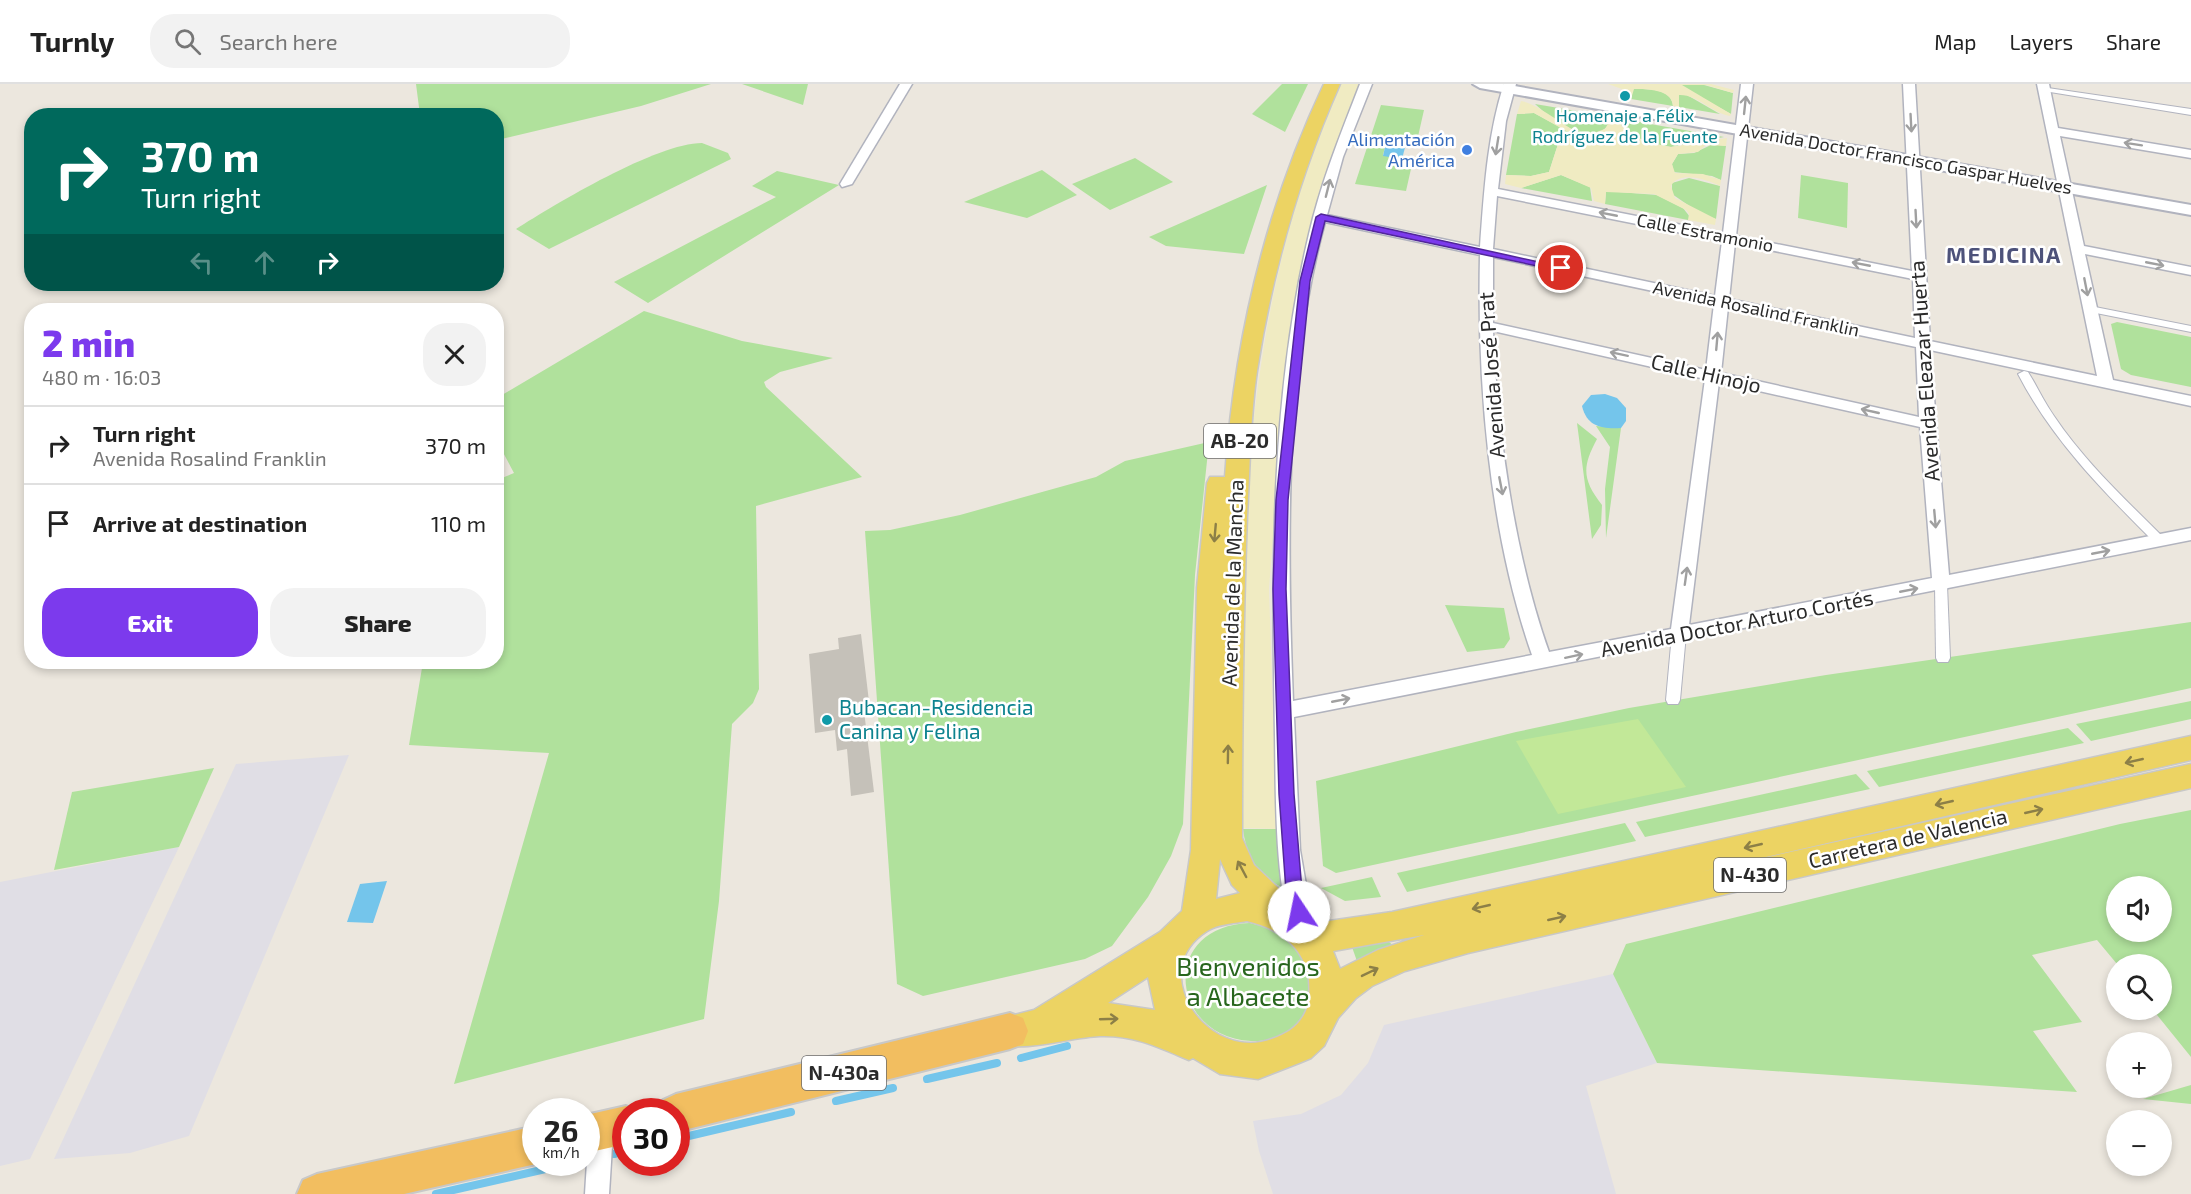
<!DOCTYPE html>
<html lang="en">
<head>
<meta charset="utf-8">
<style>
	:root { --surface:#fff; --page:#f2f2f2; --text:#222; --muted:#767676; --line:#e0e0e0; --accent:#7c3aed }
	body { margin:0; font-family:"Exo 2",sans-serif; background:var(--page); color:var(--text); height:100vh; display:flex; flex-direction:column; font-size:22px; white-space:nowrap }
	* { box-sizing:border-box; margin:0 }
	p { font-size:20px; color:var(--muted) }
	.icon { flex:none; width:33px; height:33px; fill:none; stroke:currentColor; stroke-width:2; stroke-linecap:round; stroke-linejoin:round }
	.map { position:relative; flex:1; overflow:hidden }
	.sheet { position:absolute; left:24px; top:219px; width:480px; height:366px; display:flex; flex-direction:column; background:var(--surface); border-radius:24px; box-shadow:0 3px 9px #0003 }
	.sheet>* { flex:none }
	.banner { position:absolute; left:24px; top:24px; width:480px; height:183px; border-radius:24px; box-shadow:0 3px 9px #0003; background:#00695c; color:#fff; overflow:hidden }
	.fabs { position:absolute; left:2106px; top:792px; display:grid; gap:12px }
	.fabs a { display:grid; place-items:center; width:66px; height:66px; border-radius:50%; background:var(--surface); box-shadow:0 3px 9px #0003; font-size:30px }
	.speed { position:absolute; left:522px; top:1014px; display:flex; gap:12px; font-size:30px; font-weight:700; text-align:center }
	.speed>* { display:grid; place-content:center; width:78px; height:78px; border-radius:50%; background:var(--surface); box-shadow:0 3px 9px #0003; line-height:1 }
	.speed small { font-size:15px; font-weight:400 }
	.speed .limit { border:9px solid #d22; background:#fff; color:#111 }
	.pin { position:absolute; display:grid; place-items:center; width:51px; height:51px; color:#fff; margin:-26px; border:3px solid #fff; border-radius:50%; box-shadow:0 2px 6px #0007 }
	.me { position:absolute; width:66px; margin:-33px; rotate:349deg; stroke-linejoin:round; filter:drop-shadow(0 0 4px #0008) }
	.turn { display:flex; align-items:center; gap:21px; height:126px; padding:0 18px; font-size:27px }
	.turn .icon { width:78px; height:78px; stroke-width:2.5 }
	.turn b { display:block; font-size:42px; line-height:51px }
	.lanes { display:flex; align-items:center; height:57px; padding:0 18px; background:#0003; justify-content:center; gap:30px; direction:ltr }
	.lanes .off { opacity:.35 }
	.round { display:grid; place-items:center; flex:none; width:63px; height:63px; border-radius:24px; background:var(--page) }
	.head { display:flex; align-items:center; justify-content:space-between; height:102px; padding:0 18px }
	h1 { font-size:36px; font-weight:800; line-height:45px; color:var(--accent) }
	.action { display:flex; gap:12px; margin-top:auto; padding:12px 18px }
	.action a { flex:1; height:69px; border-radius:24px; background:var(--accent); color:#fff; font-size:24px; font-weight:800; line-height:69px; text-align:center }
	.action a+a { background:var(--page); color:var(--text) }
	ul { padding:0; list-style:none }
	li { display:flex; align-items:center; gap:18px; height:78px; padding:0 18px; border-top:2px solid var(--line) }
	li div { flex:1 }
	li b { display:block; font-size:22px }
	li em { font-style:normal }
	header { display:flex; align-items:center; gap:36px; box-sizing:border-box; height:84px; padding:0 30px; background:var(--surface); border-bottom:2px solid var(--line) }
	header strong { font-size:28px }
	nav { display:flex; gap:33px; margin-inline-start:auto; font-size:21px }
	.search { width:420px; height:54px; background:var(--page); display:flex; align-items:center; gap:15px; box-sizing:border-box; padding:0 21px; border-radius:24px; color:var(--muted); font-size:22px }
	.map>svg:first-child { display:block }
	.industrial { fill:#e0dee5 }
	.green { fill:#b0e19c; fill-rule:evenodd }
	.sand { fill:#f0ebc2 }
	.pitch { fill:#c2e898 }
	.water { fill:#74c5eb }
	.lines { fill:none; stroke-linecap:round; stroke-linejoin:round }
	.stream { stroke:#74c5eb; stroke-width:8 }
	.building { fill:#c5c1b9 }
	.pedestrian-casing { stroke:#b1b3be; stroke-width:2 }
	.minor-casing { stroke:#b1b3be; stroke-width:3 }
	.tertiary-casing { stroke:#b1b3be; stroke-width:4 }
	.primary-casing { stroke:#c8c8c8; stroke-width:3 }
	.trunk-casing { stroke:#c8c8c8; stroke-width:4 }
	.pedestrian { fill:#fff; fill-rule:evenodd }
	.minor { fill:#fff; fill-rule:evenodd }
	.tertiary { fill:#fff; fill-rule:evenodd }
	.primary { fill:#ecd363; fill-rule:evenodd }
	.trunk { fill:#f2be60; fill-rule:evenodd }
	.oneway { stroke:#a0a0a0 }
	.oneway2 { stroke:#8c7f47 }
	.route { fill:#7c3aed; stroke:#51269a; stroke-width:1.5 }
	.culture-dot { fill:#0f9aa8; stroke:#fff; stroke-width:2 }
	.shop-dot { fill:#3f7fe0; stroke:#fff; stroke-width:2 }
	.labels { text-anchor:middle; stroke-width:5; stroke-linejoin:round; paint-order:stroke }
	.far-culture-label { font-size:18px; fill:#0d838f; stroke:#fff }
	.far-shop-label { font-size:18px; fill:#366cbe; stroke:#fff; text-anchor:end }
	.far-street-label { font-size:18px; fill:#2b2b2b; stroke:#fff }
	.shield { fill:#fff; stroke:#6b6b6b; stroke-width:1.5 }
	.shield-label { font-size:20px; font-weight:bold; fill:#2b2b2b }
	.street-label { font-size:21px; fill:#2b2b2b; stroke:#fff }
	.culture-label { font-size:21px; fill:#0d838f; stroke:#fff; text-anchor:start }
	.far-district-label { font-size:22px; font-weight:bold; letter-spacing:1.5px; fill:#4d527a; stroke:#fff }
	.near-park-label { font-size:26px; fill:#28661d; stroke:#fff }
</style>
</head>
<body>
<header>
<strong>Turnly</strong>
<div class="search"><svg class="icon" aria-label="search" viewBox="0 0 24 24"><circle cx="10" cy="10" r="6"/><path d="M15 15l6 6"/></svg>Search here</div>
<nav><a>Map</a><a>Layers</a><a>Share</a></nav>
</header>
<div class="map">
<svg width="2191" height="1110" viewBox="0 0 2191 1110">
	<rect width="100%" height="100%" fill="#ece7de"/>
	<g class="industrial">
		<path d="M349 671 189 1052 130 1069 54 1075 236 680Z"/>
		<path d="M179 763 30 1075 0 1082V798Z"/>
		<path d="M1613 890 1657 979 1586 1002 1616 1110H1273L1259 1067 1253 1037 1301 1030 1341 1011 1368 979 1384 941Z"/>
	</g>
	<g class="green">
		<path d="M416 0H711L641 22 497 56 496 32 420 31Z"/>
		<path d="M742 0H808L803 21Z"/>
		<path d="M1282 0H1308L1285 48 1252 30Z"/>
		<path d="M1682 0 1704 1 1733 9 1731 30 1682 3Z"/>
		<path d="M1633 5C1647 5 1672 4 1673 22L1631 15Z"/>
		<path d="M1679 11H1687L1720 30 1679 23Z"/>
		<path d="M1535 20 1612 33C1609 46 1597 50 1585 52L1552 35Z"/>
		<path d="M1381 21 1424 26 1417 57 1393 54 1388 51 1383 71 1413 76 1406 107 1355 100Z"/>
		<path d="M1534 29 1569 48 1559 57 1549 88 1531 92 1506 91 1517 30Z"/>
		<path d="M1622 35 1724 53 1671 63 1645 58 1621 41Z"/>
		<path d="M702 59 728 69 731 75 549 165 516 145C555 120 657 59 702 59Z"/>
		<path d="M1713 60 1726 62 1721 96 1712 92 1673 88 1672 80 1678 70 1694 69Z"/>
		<path d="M1135 74 1173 98 1110 126 1072 100Z"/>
		<path d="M1042 86 1077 111 1027 134 964 118Z"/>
		<path d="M777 87 839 101 648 219 614 198 776 113 752 102Z"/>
		<path d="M1561 91 1590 103 1592 117 1521 104Z"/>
		<path d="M1801 91 1848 99 1847 144 1798 134Z"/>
		<path d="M1689 94 1720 102 1716 135 1701 130 1672 110V99Z"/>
		<path d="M1267 101 1244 170 1166 162 1149 153Z"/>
		<path d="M1606 107 1657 111 1683 124 1690 133 1688 136 1605 120Z"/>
		<path d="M644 227 742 257 833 274 780 288 764 298 766 303 862 393 756 422 759 605 753 619 732 640 719 817 704 935 454 1000 549 669 409 661 423 578H496L497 396 514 389 497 357V314Z"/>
		<path d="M2117 238 2191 253V303L2131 291 2121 285 2111 240Z"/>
		<path d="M1577 339 1597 355C1582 383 1582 395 1602 421L1601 441 1592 455Z"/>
		<path d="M1596 342 1621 344 1606 454 1605 405 1610 363Z"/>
		<path d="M1209 358 1195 491 1183 740 1171 772 1148 813 1112 862 1085 875 923 912 897 900 865 447 890 446 960 431 1096 393 1125 377Z"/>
		<path d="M1445 521 1504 524 1510 555 1504 564 1467 568Z"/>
		<path d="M2191 538V604L1336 789 1323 782 1316 697 1516 648 1629 624 1826 591Z"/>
		<path d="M2191 617V635L2091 657 2076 640Z"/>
		<path d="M2068 644 2084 659 1879 703 1867 687Z"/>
		<path d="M214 684 179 763 54 786 72 708Z"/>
		<path d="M1856 690 1870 705 1645 753 1636 738Z"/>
		<path d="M2191 726V973L2153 926H2162V880H2117L2097 856 2032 871 2082 938 2033 947 2077 1008 1657 979 1613 890 1626 860 2120 740ZM2116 802H2162V848H2116Z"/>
		<path d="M1625 739 1636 757 1407 808 1397 789Z"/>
		<path d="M1243 745H1277L1281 803C1257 791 1246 771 1243 745Z"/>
		<path d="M1372 793 1381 813 1345 817 1321 804Z"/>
		<path d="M1250 839C1286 847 1314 873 1309 912 1308 921 1305 930 1299 937 1287 951 1269 958 1251 957 1170 953 1158 842 1250 839Z"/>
		<path d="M1389 858 1394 862 1359 883 1352 863 1354 860Z"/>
		<path d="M2191 1001V1020L2143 1015Z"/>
	</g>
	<g class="sand">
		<path d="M1340 0H1362L1330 76 1302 182 1286 282 1269 505 1277 745 1243 744C1238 493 1236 235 1340 0Z"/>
		<path d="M1608 0H1711L1734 6 1733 9 1706 1H1682L1731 30 1730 32C1712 29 1697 10 1679 11V23L1673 22C1672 5 1647 5 1634 5L1631 15 1620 13 1622 5Z"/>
		<path d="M1521 17C1539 20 1564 43 1585 52L1605 45 1612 33 1622 35 1621 42 1645 58 1671 63 1727 54 1726 62 1706 61 1698 68 1678 70 1672 80 1675 89 1703 90 1721 96 1720 102C1707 96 1680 86 1671 102L1675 114 1716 135 1715 141 1688 136 1689 130 1686 126 1654 110 1606 108 1605 120 1594 117 1591 104 1561 91 1521 104 1505 100 1506 91 1531 92 1549 88 1559 57 1568 48 1534 29 1517 30Z"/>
	</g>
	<path class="pitch" d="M1638 635 1686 703 1558 730 1516 657Z"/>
	<g class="water">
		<path d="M1388 50 1407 56 1402 75 1383 72Z"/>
		<path d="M1605 310 1617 314 1626 324V337L1621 344C1602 345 1587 343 1582 322L1591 311Z"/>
		<path d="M387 797 373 839 347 838 360 800Z"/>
	</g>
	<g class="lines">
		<g class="stream">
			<path d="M1021 974 1067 962"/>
			<path d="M927 995 997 979"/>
			<path d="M836 1017 893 1004"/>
			<path d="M676 1055 791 1028"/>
			<path d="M614 1070 626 1067"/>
			<path d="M436 1110 576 1078"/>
		</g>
	</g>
	<path class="building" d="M861 550 870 626 864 627 874 708 851 712 847 665 837 667 835 646 815 649 809 570 839 565 838 554Z"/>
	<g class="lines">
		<g class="pedestrian-casing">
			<g id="pedestrian">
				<path d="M2041 3 2191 25V31L2044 7 2040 5Z"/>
				<path d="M2090 222 2191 242V248L2086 227V223Z"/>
				<path d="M2024 287 2028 288C2037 302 2044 318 2054 332 2084 377 2125 415 2163 453L2165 456 2163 459H2155C2103 407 2052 356 2018 290Z"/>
				<path d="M1941 496 1947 501 1950 574 1948 578H1938L1936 574 1935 501Z"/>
				<path d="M1679 545 1684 546 1686 550 1680 616 1678 620H1668L1666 616 1672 550 1674 546Z"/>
			</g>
		</g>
		<g class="minor-casing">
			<g id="minor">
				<path d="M900 0H912L852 100 842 103 840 100Z"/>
				<path d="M1360 0H1372L1343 73 1327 131 1480 163C1484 109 1487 52 1504 0H1516L1506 37 1498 105 1723 149 1741 0H1753L1736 152 1912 187 1903 0H1915L1930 257 2097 292 2037 0H2049L2058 44 2191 66V74L2060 52 2084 162 2191 183V191L2085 170 2113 296 2191 312V322L1930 266 1949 491 2191 444V456L1948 504 1941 507 1936 506 1294 633 1300 766 1314 847 1311 854 1303 857 1295 854C1274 807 1276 705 1275 651 1272 484 1270 315 1309 150 1321 98 1341 49 1360 0ZM1497 112 1722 157 1715 212 1493 165ZM1325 138 1480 171C1477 299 1489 448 1532 571L1293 617C1287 463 1284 288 1325 138ZM1735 159 1913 195 1915 254 1729 215ZM1493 173 1714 220 1706 286 1493 239ZM1728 223 1916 263 1919 333 1721 289ZM1493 247 1705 295 1671 545 1549 568C1515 473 1497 348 1493 247ZM1719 298 1920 343 1932 494 1689 541Z"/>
				<path d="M601 1034 610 1037 613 1046 609 1110H585L589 1046 592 1037Z"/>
			</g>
		</g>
		<g class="tertiary-casing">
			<path id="tertiary" d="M1473 0H1503L2191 121V131L1480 4Z"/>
		</g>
		<g class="primary-casing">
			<path id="primary" d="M1324 0H1340C1300 90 1272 189 1257 287 1250 334 1250 384 1247 432 1243 539 1242 646 1242 754L1254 781 1315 839 1392 828 2191 652V676L1700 788 2191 680V704L1468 869 1405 887 1372 902 1356 914 1338 934 1324 962 1311 974 1299 979 1258 995 1220 990 1193 974 1189 976C1158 963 1134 951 1100 952 1070 953 1024 969 998 959L993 947 998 935 1034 926 1160 848 1182 827 1191 766 1197 504 1207 399 1210 393H1225C1234 258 1266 123 1324 0ZM1220 775 1232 801 1240 809 1216 815ZM1247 837C1278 844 1304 862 1309 896 1310 907 1310 921 1304 931 1296 945 1285 950 1272 955 1207 979 1144 887 1207 847 1217 840 1235 839 1247 837ZM1424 851 1378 866 1340 885 1333 867ZM1148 893 1155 926 1108 919Z"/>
		</g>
		<g class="trunk-casing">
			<g id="trunk">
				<path d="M1010 929 1023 934 1028 947 1023 960 1010 965 676 1048V1028H658L663 1016 676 1010Z"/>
				<path d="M626 1022 639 1028H626V1060L586 1069V1031Z"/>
				<path d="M536 1042V1078H540L536 1080 404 1110H297L303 1096 317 1090Z"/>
			</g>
		</g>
		<use href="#pedestrian" class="pedestrian"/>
		<use href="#minor" class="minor"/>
		<use href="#tertiary" class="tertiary"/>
		<use href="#primary" class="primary"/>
		<use href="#trunk" class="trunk"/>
	</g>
	<defs><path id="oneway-shaft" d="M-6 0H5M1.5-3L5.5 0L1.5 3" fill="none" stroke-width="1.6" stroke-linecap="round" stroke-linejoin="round" transform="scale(1.5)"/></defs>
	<g class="oneway">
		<use href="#oneway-shaft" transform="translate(1745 21) rotate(-84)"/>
		<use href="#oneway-shaft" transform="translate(1911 39) rotate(87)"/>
		<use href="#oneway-shaft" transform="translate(2133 60) rotate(-171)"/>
		<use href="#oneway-shaft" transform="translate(1497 62) rotate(99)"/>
		<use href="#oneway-shaft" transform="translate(1328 104) rotate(-76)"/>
		<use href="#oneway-shaft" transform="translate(1608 130) rotate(-169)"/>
		<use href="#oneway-shaft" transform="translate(1916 135) rotate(87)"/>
		<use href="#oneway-shaft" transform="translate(1861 180) rotate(-169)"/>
		<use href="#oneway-shaft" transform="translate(2155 180) rotate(11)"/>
		<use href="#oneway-shaft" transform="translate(2086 203) rotate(79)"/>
		<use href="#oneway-shaft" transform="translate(1717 257) rotate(-85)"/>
		<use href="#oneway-shaft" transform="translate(1619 270) rotate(-168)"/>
		<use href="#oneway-shaft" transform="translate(1870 327) rotate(-167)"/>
		<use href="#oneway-shaft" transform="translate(1501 402) rotate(79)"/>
		<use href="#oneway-shaft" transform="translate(1935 435) rotate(85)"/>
		<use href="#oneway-shaft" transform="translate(2101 468) rotate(-11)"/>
		<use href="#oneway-shaft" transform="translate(1686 492) rotate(-82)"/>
		<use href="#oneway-shaft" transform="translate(1909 506) rotate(-11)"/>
		<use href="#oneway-shaft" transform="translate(1574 572) rotate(-12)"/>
		<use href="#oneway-shaft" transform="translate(1341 616) rotate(-11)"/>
	</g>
	<g class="oneway2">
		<use href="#oneway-shaft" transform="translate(1215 449) rotate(95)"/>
		<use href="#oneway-shaft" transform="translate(1228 670) rotate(-89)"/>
		<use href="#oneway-shaft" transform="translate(2134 677) rotate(167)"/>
		<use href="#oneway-shaft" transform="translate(1944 719) rotate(167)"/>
		<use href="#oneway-shaft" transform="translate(2034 727) rotate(-13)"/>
		<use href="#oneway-shaft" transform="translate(1753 762) rotate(167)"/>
		<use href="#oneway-shaft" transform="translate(1242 785) rotate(-118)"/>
		<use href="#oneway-shaft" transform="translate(1481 823) rotate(167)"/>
		<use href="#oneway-shaft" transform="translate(1557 834) rotate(-13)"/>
		<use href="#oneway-shaft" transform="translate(1370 888) rotate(-26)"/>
		<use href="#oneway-shaft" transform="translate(1109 935) rotate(-2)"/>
	</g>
	<path class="route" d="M1321 130 1566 184 1561 187 1325 137 1310 197 1288 416 1286 505 1294 710 1302 807 1307 828 1305 834 1299 836 1293 834 1286 807 1279 710 1273 505 1276 416 1300 197 1316 133Z"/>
	<g class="culture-dot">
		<circle cx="1625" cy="12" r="6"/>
		<circle cx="827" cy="636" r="6"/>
	</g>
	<circle class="shop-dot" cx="1467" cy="66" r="6"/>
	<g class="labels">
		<g class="far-culture-label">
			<text x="1625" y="38">Homenaje a Félix<tspan x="1625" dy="21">Rodríguez de la Fuente</tspan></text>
		</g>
		<g class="far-shop-label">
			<text x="1455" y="62">Alimentación<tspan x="1455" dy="21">América</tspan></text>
		</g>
		<g class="far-street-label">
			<text transform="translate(1906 75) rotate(10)" y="6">Avenida Doctor Francisco Gaspar Huelves</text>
			<text transform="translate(1705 149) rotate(11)" y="6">Calle Estramonio</text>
			<text transform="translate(1756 225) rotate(12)" y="6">Avenida Rosalind Franklin</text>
		</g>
		<g class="shield">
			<rect x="1204" y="340" width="72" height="34" rx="4.5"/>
			<rect x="1714" y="774" width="72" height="34" rx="4.5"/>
			<rect x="802" y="972" width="84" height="34" rx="4.5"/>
		</g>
		<g class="shield-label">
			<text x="1240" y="364">AB-20</text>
			<text x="1750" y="798">N-430</text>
			<text x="844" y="996">N-430a</text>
		</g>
		<g class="street-label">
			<text transform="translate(1925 287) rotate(-94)" y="7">Avenida Eleazar Huerta</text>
			<text transform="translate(1706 290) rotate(13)" y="7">Calle Hinojo</text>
			<text transform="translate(1492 291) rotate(-94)" y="7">Avenida José Prat</text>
			<text transform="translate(1233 499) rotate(-88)" y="7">Avenida de la Mancha</text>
			<text transform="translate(1737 540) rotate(-11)" y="7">Avenida Doctor Arturo Cortés</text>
			<text transform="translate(1908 755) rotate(-13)" y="7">Carretera de Valencia</text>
		</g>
		<g class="culture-label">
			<text x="839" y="631">Bubacan-Residencia<tspan x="839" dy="24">Canina y Felina</tspan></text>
		</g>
		<g class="far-district-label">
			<text x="2004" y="179">MEDICINA</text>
		</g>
		<g class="near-park-label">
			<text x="1248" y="892">Bienvenidos<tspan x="1248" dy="30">a Albacete</tspan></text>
		</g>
	</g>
</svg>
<div class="fabs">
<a><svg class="icon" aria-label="sound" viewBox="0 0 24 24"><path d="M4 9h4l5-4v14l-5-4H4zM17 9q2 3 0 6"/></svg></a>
<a><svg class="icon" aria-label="search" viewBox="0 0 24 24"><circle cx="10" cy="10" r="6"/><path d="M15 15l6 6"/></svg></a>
<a>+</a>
<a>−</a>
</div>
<div class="speed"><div>26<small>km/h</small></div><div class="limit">30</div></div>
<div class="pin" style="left:1561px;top:184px;background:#d93025"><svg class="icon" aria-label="arrive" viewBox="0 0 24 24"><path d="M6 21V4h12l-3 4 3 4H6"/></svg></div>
<svg class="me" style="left:1299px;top:828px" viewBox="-20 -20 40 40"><circle r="19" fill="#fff"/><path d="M0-13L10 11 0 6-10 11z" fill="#7c3aed"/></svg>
<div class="banner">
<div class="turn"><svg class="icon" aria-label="right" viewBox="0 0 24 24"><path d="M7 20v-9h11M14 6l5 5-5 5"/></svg><div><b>370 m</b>Turn right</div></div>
<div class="lanes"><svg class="icon off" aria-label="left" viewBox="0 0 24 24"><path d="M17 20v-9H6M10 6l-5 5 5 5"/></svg><svg class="icon off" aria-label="ahead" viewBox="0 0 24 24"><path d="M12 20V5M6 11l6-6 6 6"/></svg><svg class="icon" aria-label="right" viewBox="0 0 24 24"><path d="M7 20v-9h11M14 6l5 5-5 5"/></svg></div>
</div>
<section class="sheet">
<div class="head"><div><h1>2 min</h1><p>480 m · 16:03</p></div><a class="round"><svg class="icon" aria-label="close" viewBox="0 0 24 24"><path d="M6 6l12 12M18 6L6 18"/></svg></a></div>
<ul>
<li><svg class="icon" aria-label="right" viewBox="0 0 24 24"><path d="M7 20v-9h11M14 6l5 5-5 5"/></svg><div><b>Turn right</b><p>Avenida Rosalind Franklin</p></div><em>370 m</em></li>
<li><svg class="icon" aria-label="arrive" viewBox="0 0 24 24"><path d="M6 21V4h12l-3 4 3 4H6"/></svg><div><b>Arrive at destination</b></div><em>110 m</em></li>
</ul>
<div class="action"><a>Exit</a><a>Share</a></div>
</section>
</div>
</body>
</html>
